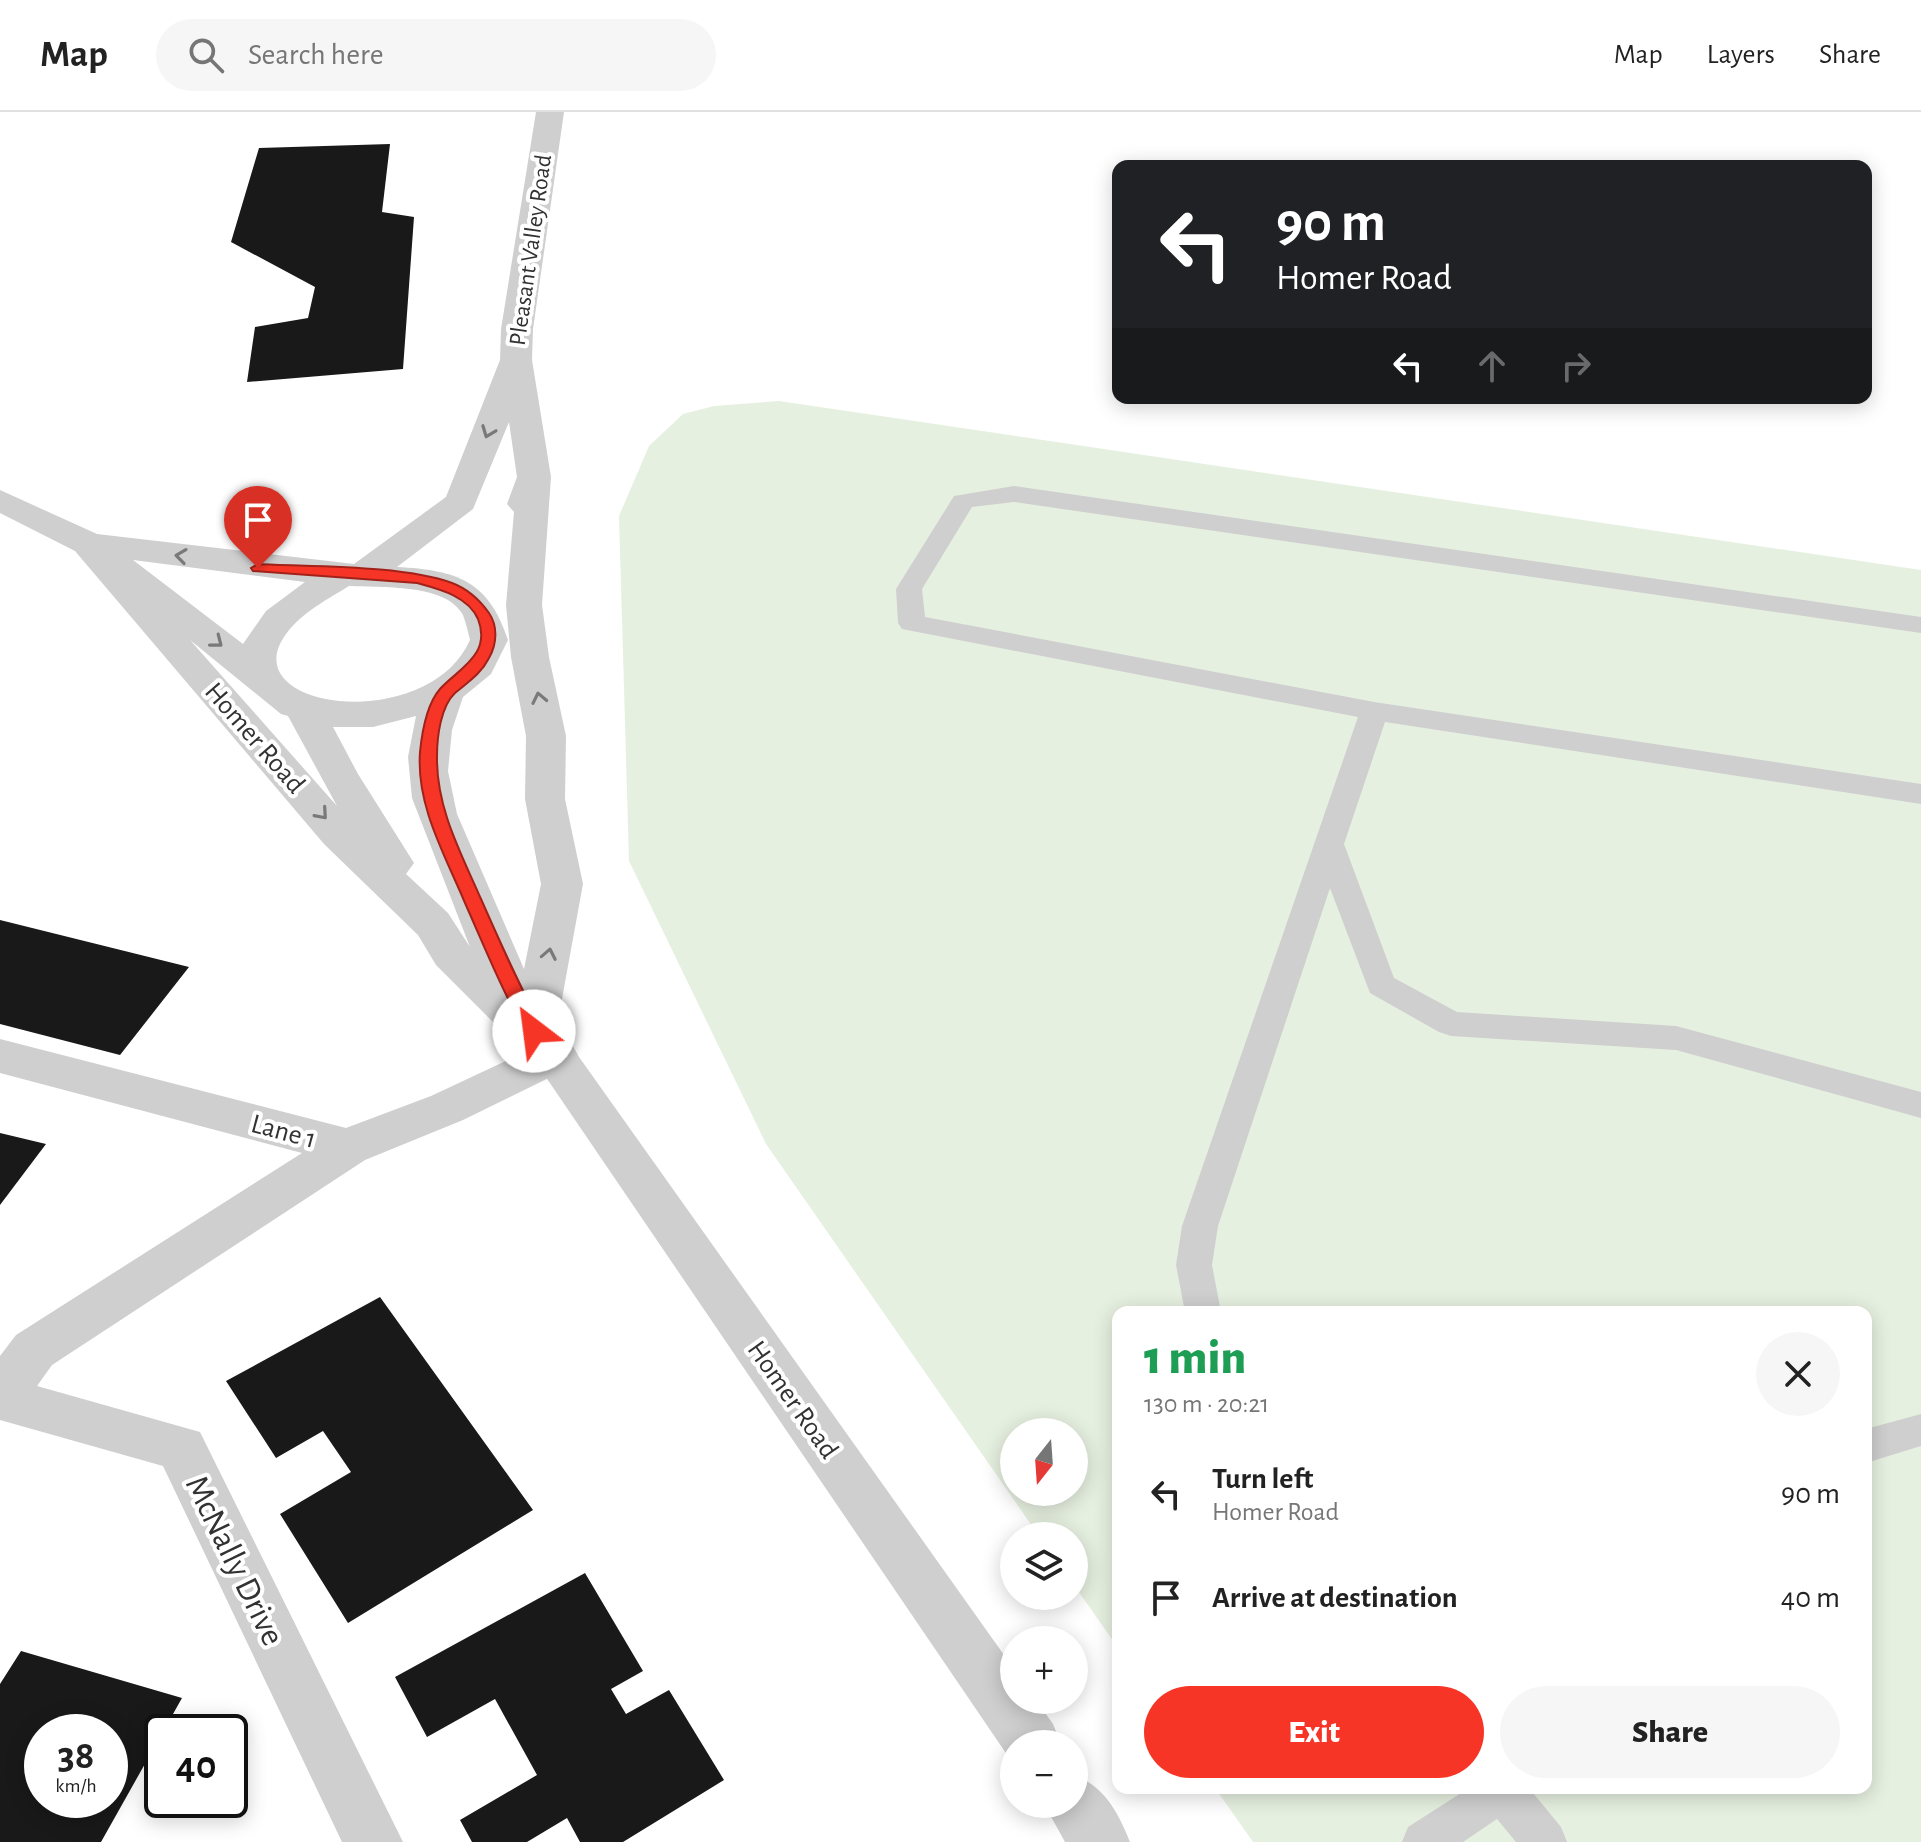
<!DOCTYPE html>
<html lang="en">
<head>
<meta charset="utf-8">
<style>
	:root { --surface:#fff; --page:#f6f6f6; --text:#222; --muted:#767676; --line:#e0e0e0; --accent:#f73527 }
	body { margin:0; font-family:"Alegreya Sans",sans-serif; background:var(--page); color:var(--text); height:100vh; display:flex; flex-direction:column; font-size:30px; white-space:nowrap }
	* { box-sizing:border-box; margin:0 }
	p { font-size:26px; color:var(--muted) }
	.icon { flex:none; width:44px; height:44px; fill:none; stroke:currentColor; stroke-width:2; stroke-linecap:round; stroke-linejoin:round }
	.map { position:relative; flex:1; overflow:hidden }
	.side { position:absolute; left:1112px; top:1194px; width:760px; height:488px; display:flex; flex-direction:column; background:var(--surface); border-radius:16px; box-shadow:0 4px 20px #0003 }
	.side>* { flex:none }
	.top-card { position:absolute; left:1112px; top:48px; width:760px; height:244px; border-radius:16px; box-shadow:0 4px 20px #0003; background:#202124; color:#fff; overflow:hidden }
	.needle { width:52px; rotate:197deg }
	.buttons { position:absolute; left:1000px; top:1306px; display:grid; gap:16px }
	.buttons a { display:grid; place-items:center; width:88px; height:88px; border-radius:50%; background:var(--surface); box-shadow:0 4px 20px #0003; font-size:40px }
	.speed { position:absolute; left:24px; top:1602px; display:flex; gap:16px; font-size:40px; font-weight:700; text-align:center }
	.speed>* { display:grid; place-content:center; width:104px; height:104px; border-radius:50%; background:var(--surface); box-shadow:0 4px 20px #0003; line-height:1 }
	.speed small { font-size:20px; font-weight:400 }
	.speed .limit { border:4px solid #111; border-radius:12px; background:#fff; color:#111 }
	.pin { position:absolute; display:grid; place-items:center; width:68px; height:68px; color:#fff; margin:-82px -34px; border-radius:50% 50% 50% 0; rotate:-45deg; box-shadow:0 0 8px #0007 }
	.pin .icon { rotate:45deg }
	.me { position:absolute; width:88px; margin:-44px; rotate:330deg; stroke-linejoin:round; filter:drop-shadow(0 0 6px #0008) }
	.turn { display:flex; align-items:center; gap:28px; height:168px; padding:0 32px; font-size:36px }
	.turn .icon { width:104px; height:104px; stroke-width:2.5 }
	.turn b { display:block; font-size:56px; line-height:68px }
	.lanes { display:flex; align-items:center; height:76px; padding:0 32px; background:#0003; justify-content:center; gap:40px; direction:ltr }
	.lanes .off { opacity:.35 }
	.round { display:grid; place-items:center; flex:none; width:84px; height:84px; border-radius:42px; background:var(--page) }
	.headline { display:flex; align-items:center; justify-content:space-between; height:136px; padding:0 32px }
	h1 { font-size:48px; font-weight:800; line-height:60px; color:#1e9e55 }
	.action { display:flex; gap:16px; margin-top:auto; padding:16px 32px }
	.action a { flex:1; height:92px; border-radius:48px; background:var(--accent); color:#fff; font-size:32px; font-weight:800; line-height:92px; text-align:center }
	.action a+a { background:var(--page); color:var(--text) }
	ul { padding:0; list-style:none }
	li { display:flex; align-items:center; gap:24px; height:104px; padding:0 32px }
	li div { flex:1 }
	li b { display:block; font-size:30px }
	li em { font-style:normal }
	header { display:flex; align-items:center; gap:48px; box-sizing:border-box; height:112px; padding:0 40px; background:var(--surface); border-bottom:2px solid var(--line) }
	header strong { font-size:38px }
	nav { display:flex; gap:44px; margin-inline-start:auto; font-size:28px }
	.search { width:560px; height:72px; background:var(--page); display:flex; align-items:center; gap:20px; box-sizing:border-box; padding:0 28px; border-radius:44px; color:var(--muted); font-size:30px }
	.map>svg:first-child { display:block }
	.green { fill:#e6f0e0; fill-rule:evenodd }
	.building { fill:#191919; fill-rule:evenodd }
	.lines { fill:none; stroke-linecap:round; stroke-linejoin:round }
	.service { fill:#cfcfcf; fill-rule:evenodd }
	.minor { fill:#cfcfcf; fill-rule:evenodd }
	.tertiary { fill:#cfcfcf; fill-rule:evenodd }
	.oneway { stroke:#797979 }
	.route { fill:#f73527; stroke:#a12219; stroke-width:2 }
	.labels { text-anchor:middle; stroke-width:8; stroke-linejoin:round; paint-order:stroke }
	.far-street-label { font-size:24px; fill:#323232; stroke:#fff }
	.street-label { font-size:28px; fill:#323232; stroke:#fff }
	.near-street-label { font-size:34px; fill:#323232; stroke:#fff }
</style>
</head>
<body>
<header>
<strong>Map</strong>
<div class="search"><svg class="icon" aria-label="search" viewBox="0 0 24 24"><circle cx="10" cy="10" r="6"/><path d="M15 15l6 6"/></svg>Search here</div>
<nav><a>Map</a><a>Layers</a><a>Share</a></nav>
</header>
<div class="map">
<svg width="1921" height="1730" viewBox="0 0 1921 1730">
	<rect width="100%" height="100%" fill="#fff"/>
	<path class="green" d="M779 289 1921 458V1730H1253L1215 1676H1866V1200H1118V1536L1074 1473V1424H1039L766 1032 629 749 619 404 649 334 683 302 714 294ZM1014 1320H1074V1380H1014Z"/>
	<g class="building">
		<path d="M390 32 382 100 414 105 403 257 247 270 255 215 308 206 315 175 231 130 259 36Z"/>
		<path d="M0 808 189 855 120 943 0 912Z"/>
		<path d="M0 1021 46 1032 0 1093Z"/>
		<path d="M380 1185 533 1398 348 1511 280 1402 351 1360 323 1319 276 1346 226 1269Z"/>
		<path d="M585 1461 643 1559 611 1577 626 1602 669 1578 724 1668 623 1730H580L567 1706 527 1730H472L460 1708 537 1663 495 1587 427 1625 395 1565Z"/>
		<path d="M21 1539 182 1586 101 1730H0V1572ZM42 1620H110V1688H42Z"/>
	</g>
	<g class="lines">
		<g class="service">
			<path d="M1014 374 1921 505V521L1014 390 972 395 922 477 925 505 1374 590 1921 672V692L1385 610 1344 732 1394 866 1457 900 1676 914 1921 980V1006L1676 938 1451 924 1439 920 1370 881 1330 776 1218 1114 1212 1153 1221 1200H1185L1176 1153 1182 1114 1358 605 902 517 898 511 896 477 954 384Z"/>
			<path d="M1921 1302V1334L1866 1351V1317Z"/>
			<path d="M1469 1676H1529L1561 1715 1567 1730H1516L1497 1707 1463 1730H1402L1408 1715Z"/>
		</g>
		<path class="minor" d="M555 926 571 931 578 943 571 955 463 1008 365 1048 52 1253 37 1274 200 1320 403 1730H342L163 1354 0 1308V1244L16 1223 302 1041 0 961V927L346 1016 431 984Z"/>
		<g class="tertiary">
			<path d="M536 0H564L533 217 532 248 551 365 542 493 549 545 566 624 565 687 583 772 557 914 1014 1557V1588H1036L1053 1612 1061 1632H1014V1653L539 955 512 920 500 917 436 853 418 823 324 732 75 439 0 401V378L97 422 354 452 446 385 500 248 501 217ZM509 310 517 365 507 392 514 400 506 493 511 545 526 624 525 687 541 772 524 857 457 702 448 659 452 618 463 585 491 562 508 528C489 469 457 458 397 455L473 397ZM133 448 305 470 266 499 243 532ZM349 474C380 476 446 471 463 503 466 511 468 520 470 528 428 623 231 598 286 522 301 501 328 487 349 474ZM190 528 281 602 288 604 337 694ZM416 604 408 645 412 686 470 835 448 801 406 762 414 751 358 662 333 615H373Z"/>
			<path d="M1074 1663C1105 1675 1118 1700 1130 1730H1065L1044 1692H1074Z"/>
		</g>
	</g>
	<defs><path id="oneway-chevron" d="M-2-3.5L2.5 0L-2 3.5" fill="none" stroke-width="1.6" stroke-linecap="round" stroke-linejoin="round" transform="scale(2)"/></defs>
	<g class="oneway">
		<use href="#oneway-chevron" transform="translate(488 320) rotate(111)"/>
		<use href="#oneway-chevron" transform="translate(181 444) rotate(-172)"/>
		<use href="#oneway-chevron" transform="translate(217 530) rotate(38)"/>
		<use href="#oneway-chevron" transform="translate(539 586) rotate(-102)"/>
		<use href="#oneway-chevron" transform="translate(322 702) rotate(49)"/>
		<use href="#oneway-chevron" transform="translate(549 842) rotate(-79)"/>
	</g>
	<path class="route" d="M258 452C313 455 402 453 452 471 468 477 479 487 489 501 498 514 497 532 489 546 481 562 468 570 455 581 441 594 437 624 437 644 436 696 461 741 481 787 501 832 520 876 544 919L541 924H528C503 881 485 836 465 791 445 743 416 694 420 640 422 620 426 593 440 577 458 557 492 543 478 507 468 484 439 477 417 471L253 459 251 456Z"/>
	<g class="labels">
		<g class="far-street-label">
			<text transform="translate(530 138) rotate(-82)" y="8">Pleasant Valley Road</text>
		</g>
		<g class="street-label">
			<text transform="translate(256 625) rotate(49)" y="10">Homer Road</text>
			<text transform="translate(284 1018) rotate(15)" y="10">Lane 1</text>
			<text transform="translate(794 1287) rotate(55)" y="10">Homer Road</text>
		</g>
		<g class="near-street-label">
			<text transform="translate(236 1448) rotate(64)" y="12">McNally Drive</text>
		</g>
	</g>
</svg>
<div class="buttons">
<a><svg class="needle" viewBox="-14 -14 28 28"><path d="M0-13l5 13h-10z" fill="#e53935"/><path d="M0 13l5-13h-10z" fill="#767676"/></svg></a>
<a><svg class="icon" aria-label="layers" viewBox="0 0 24 24"><path d="M12 4l9 5-9 5-9-5zM3 14l9 5 9-5"/></svg></a>
<a>+</a>
<a>−</a>
</div>
<div class="speed"><div>38<small>km/h</small></div><div class="limit">40</div></div>
<div class="pin" style="left:258px;top:456px;background:#d93025"><svg class="icon" aria-label="arrive" viewBox="0 0 24 24"><path d="M6 21V4h12l-3 4 3 4H6"/></svg></div>
<svg class="me" style="left:534px;top:919px" viewBox="-20 -20 40 40"><circle r="19" fill="#fff"/><path d="M0-13L10 11 0 6-10 11z" fill="#f73527"/></svg>
<div class="top-card">
<div class="turn"><svg class="icon" aria-label="left" viewBox="0 0 24 24"><path d="M17 20v-9H6M10 6l-5 5 5 5"/></svg><div><b>90 m</b>Homer Road</div></div>
<div class="lanes"><svg class="icon" aria-label="left" viewBox="0 0 24 24"><path d="M17 20v-9H6M10 6l-5 5 5 5"/></svg><svg class="icon off" aria-label="ahead" viewBox="0 0 24 24"><path d="M12 20V5M6 11l6-6 6 6"/></svg><svg class="icon off" aria-label="right" viewBox="0 0 24 24"><path d="M7 20v-9h11M14 6l5 5-5 5"/></svg></div>
</div>
<section class="side">
<div class="headline"><div><h1>1 min</h1><p>130 m · 20:21</p></div><a class="round"><svg class="icon" aria-label="close" viewBox="0 0 24 24"><path d="M6 6l12 12M18 6L6 18"/></svg></a></div>
<ul>
<li><svg class="icon" aria-label="left" viewBox="0 0 24 24"><path d="M17 20v-9H6M10 6l-5 5 5 5"/></svg><div><b>Turn left</b><p>Homer Road</p></div><em>90 m</em></li>
<li><svg class="icon" aria-label="arrive" viewBox="0 0 24 24"><path d="M6 21V4h12l-3 4 3 4H6"/></svg><div><b>Arrive at destination</b></div><em>40 m</em></li>
</ul>
<div class="action"><a>Exit</a><a>Share</a></div>
</section>
</div>
</body>
</html>
